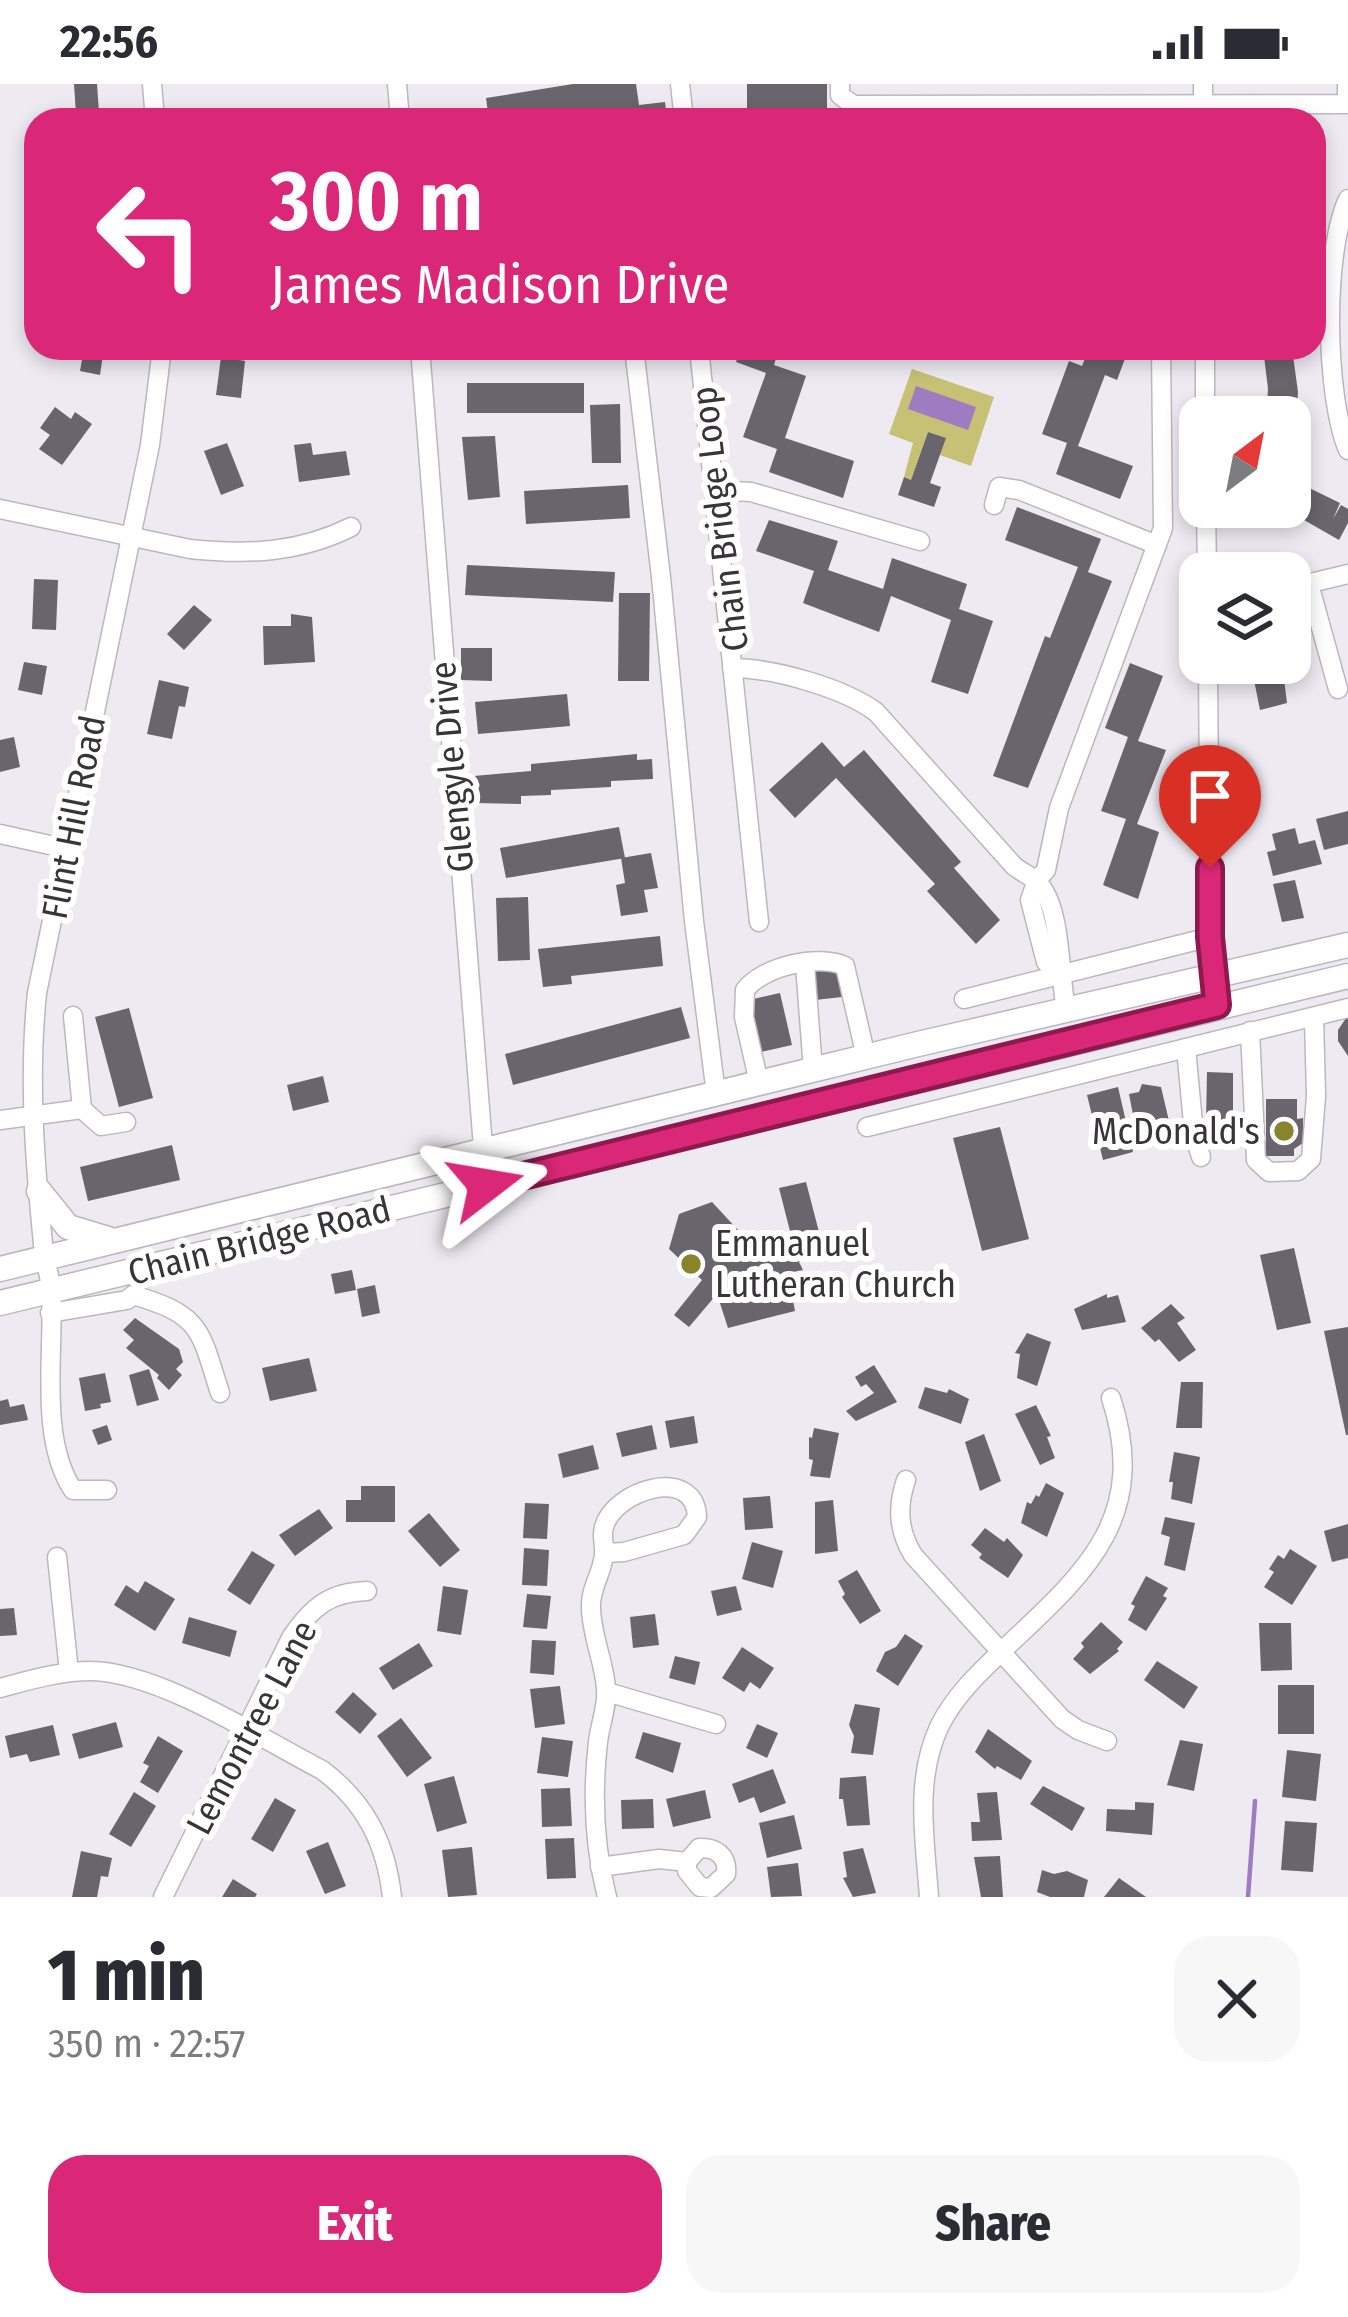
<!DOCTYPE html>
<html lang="en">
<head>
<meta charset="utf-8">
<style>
	:root { --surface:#fff; --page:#f7f7f7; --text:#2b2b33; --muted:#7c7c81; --accent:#db2777 }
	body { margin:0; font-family:"Fira Sans Condensed",sans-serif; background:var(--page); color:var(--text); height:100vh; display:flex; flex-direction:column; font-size:45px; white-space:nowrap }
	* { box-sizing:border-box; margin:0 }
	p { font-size:39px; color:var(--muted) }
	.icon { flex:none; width:66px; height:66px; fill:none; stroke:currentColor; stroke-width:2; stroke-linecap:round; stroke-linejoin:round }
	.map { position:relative; height:1813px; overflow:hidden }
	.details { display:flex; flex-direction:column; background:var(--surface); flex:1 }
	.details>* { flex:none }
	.hud { position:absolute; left:24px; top:24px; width:1302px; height:252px; border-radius:36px; box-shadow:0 6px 18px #0003; background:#db2777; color:#fff; overflow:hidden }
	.needle { width:78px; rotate:32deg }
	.buttons { position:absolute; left:1179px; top:312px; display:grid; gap:24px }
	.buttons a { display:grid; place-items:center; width:132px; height:132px; border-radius:24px; background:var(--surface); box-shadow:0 6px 18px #0003; font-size:60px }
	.pin { position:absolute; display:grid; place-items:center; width:102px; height:102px; color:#fff; margin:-123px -51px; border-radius:50% 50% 50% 0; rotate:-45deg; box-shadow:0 0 12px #0007 }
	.pin .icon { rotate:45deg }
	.me { position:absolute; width:132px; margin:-66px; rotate:76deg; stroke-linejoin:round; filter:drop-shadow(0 0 9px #0008) }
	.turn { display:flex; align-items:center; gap:42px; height:252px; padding:0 48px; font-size:54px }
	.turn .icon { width:156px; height:156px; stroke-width:2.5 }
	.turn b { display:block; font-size:84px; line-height:102px }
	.round { display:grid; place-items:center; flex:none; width:126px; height:126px; border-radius:36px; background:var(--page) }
	.head { display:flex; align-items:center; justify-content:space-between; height:204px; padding:0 48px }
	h1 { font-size:72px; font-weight:800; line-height:90px }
	.action { display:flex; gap:24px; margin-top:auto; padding:24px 48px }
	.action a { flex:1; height:138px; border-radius:36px; background:var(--accent); color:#fff; font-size:48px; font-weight:800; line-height:138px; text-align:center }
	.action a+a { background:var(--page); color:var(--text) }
	.status { display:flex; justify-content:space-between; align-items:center; height:84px; padding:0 60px; background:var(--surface); direction:ltr }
	.status svg { height:33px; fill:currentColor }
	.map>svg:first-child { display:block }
	.green { fill:#c6c174 }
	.water { fill:#9f7bc1 }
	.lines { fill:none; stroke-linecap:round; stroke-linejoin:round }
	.stream { stroke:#9f7bc1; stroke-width:4.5 }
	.building { fill:#68656c }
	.minor-casing { stroke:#bbb7bf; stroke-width:21 }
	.major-casing { stroke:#bbb7bf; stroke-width:27 }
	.minor { stroke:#fff; stroke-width:18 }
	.major { stroke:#fff; stroke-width:24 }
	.route-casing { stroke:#8e194d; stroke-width:30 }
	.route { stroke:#db2777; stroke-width:21 }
	.poi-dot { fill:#89832b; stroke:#fff; stroke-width:4.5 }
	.labels { text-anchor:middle; stroke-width:12; stroke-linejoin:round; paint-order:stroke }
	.street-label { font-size:36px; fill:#373538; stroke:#fff }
	.poi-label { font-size:36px; fill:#373538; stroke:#fff; text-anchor:end }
</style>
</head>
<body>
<div class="status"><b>22:56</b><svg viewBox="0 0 49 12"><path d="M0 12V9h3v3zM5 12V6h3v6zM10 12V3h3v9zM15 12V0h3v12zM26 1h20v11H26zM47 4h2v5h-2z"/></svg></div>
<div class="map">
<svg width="1348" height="1813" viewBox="0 0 1348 1813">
	<rect width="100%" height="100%" fill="#eeeaf2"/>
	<path class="green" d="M912 285 994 313 971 382 940 371 945 354 928 348 911 396 904 393 913 359 889 350Z"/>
	<path class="water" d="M916 302 976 323 968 346 908 325Z"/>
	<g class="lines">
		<path class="stream" d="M1248 1813 1255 1717"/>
	</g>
	<g class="building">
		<path d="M74 0H97L99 28 76 30Z"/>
		<path d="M573 0H636L639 21 665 18 667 36H619L616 28 550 36H489L486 14Z"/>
		<rect x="747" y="0" width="80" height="36"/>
		<path d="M84 264H104L100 291 80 287Z"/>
		<path d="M741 264H779L774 281 806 292 785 354 854 377 843 414 769 388 777 365 743 353 766 289 736 278Z"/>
		<path d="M1089 264H1129L1117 296 1105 291 1078 362 1133 382 1120 415 1056 390 1067 359 1042 350 1069 277 1082 282Z"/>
		<path d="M1263 264H1292L1298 308 1297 323H1290L1291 333H1262L1261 321 1267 320 1268 305Z"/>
		<path d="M221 273 245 277 241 314 216 311Z"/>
		<rect x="467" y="299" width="117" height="30"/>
		<path d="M620 320 621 379H592L590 321Z"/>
		<path d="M55 323 71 335 75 328 92 340 62 381 39 365 50 351 40 344Z"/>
		<path d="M928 348 946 354 930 399 941 403 934 423 898 411 904 393 911 396Z"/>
		<path d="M495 352 500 413 468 416 462 353Z"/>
		<path d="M227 359 244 402 221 411 204 367Z"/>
		<path d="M311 359 313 371 346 367 350 391 299 398 294 361Z"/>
		<path d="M1299 399 1340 419 1333 435 1341 421 1348 425V439L1339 456 1297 432 1282 425 1280 430 1269 423H1290V413Z"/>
		<path d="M628 401 630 434 526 440 524 407Z"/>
		<path d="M1017 423 1101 455 1088 488 1112 497 1028 704 993 692 1045 552 1050 554 1078 483 1005 456Z"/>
		<path d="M769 436 838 457 828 486 883 505 892 474 967 500 959 525 993 537 968 610 931 598 951 536 891 512 879 548 803 519 814 487 756 467Z"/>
		<path d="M467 481 615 488 613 518 465 511Z"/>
		<path d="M34 495 58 496 56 546 32 545Z"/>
		<path d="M619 509H650L649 597H618Z"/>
		<path d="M194 521 212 536 184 566 167 550Z"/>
		<path d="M291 530 312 533 315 578 264 581 263 542H291Z"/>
		<path d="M461 564H492V597L461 596Z"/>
		<path d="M24 578 47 582 42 611 18 606Z"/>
		<path d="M1130 579 1163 592 1138 657 1166 666 1137 740 1159 748 1138 815 1103 801 1126 735 1101 727 1128 653 1105 644Z"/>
		<path d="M1282 579 1287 619 1260 626 1251 581Z"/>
		<path d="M159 596 189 603 185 623 179 622 172 655 147 650Z"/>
		<path d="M567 610 570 642 478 650 475 618Z"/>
		<path d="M14 653 20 683 0 688V656Z"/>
		<path d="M822 658 844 683 864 666 961 778 954 784 1000 836 976 860 927 807 935 800 836 694 795 734 769 706Z"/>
		<path d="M637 670V676L652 675 653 695 611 697V703L551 706V711L521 712V720L476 719 474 692 531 687V680Z"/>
		<path d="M1348 727V760L1324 766 1316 735Z"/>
		<path d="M619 743 625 774 506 794 500 764Z"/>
		<path d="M1295 744 1299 760 1315 756 1322 780 1273 792 1267 768 1276 766 1272 750Z"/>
		<path d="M651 769 658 804 644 806 648 828 621 832 616 801 625 799 621 774Z"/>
		<path d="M1295 796 1304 834 1282 838 1273 800Z"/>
		<path d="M528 813 530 876 498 877 496 814Z"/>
		<path d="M660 852 663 882 571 892 572 900 543 903 538 865Z"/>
		<path d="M839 879 842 913 815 916 811 881Z"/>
		<path d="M780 909 792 961 761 968 749 916Z"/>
		<path d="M681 923 690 954 513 1001 505 970Z"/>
		<path d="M129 924 153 1014 119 1023 95 933Z"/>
		<path d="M1348 931V972L1338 957V946Z"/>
		<path d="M1207 988 1233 989V1039L1206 1038Z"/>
		<path d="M323 992 329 1018 293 1027 287 1001Z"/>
		<path d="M1142 1000 1161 1003 1173 1054 1161 1061 1137 1052 1129 1010 1139 1008Z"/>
		<path d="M1118 1003 1133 1068 1103 1076 1087 1011Z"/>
		<path d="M1266 1015H1297V1035L1303 1034V1059L1294 1065V1072H1266Z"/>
		<path d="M1000 1043 1029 1155 982 1167 953 1054Z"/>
		<path d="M172 1061 180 1096 88 1117 80 1083Z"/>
		<path d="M806 1098 825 1171 799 1178 803 1186 788 1189 784 1198 795 1196 799 1209 792 1211 795 1227 728 1244 717 1210 689 1243 674 1231 702 1196 669 1165 679 1130 712 1118 738 1146 735 1160 744 1164 747 1172 769 1167 767 1161 792 1155 779 1104Z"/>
		<path d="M1294 1164 1311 1239 1277 1246 1260 1171Z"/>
		<path d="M352 1186 356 1206 335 1210 331 1190Z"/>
		<path d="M375 1201 380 1229 362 1233 357 1205Z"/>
		<path d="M1107 1210V1214L1118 1211 1126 1238 1082 1246 1074 1225Z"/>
		<path d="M1171 1220 1185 1234 1177 1239 1196 1266 1179 1278 1159 1255 1155 1258 1141 1244Z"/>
		<path d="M135 1234 179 1265 183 1278 176 1285 182 1291 169 1306 157 1294 159 1291 126 1264 134 1256 123 1246Z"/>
		<path d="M1348 1243V1351H1346L1324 1247Z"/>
		<path d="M1027 1249 1051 1258 1037 1302 1017 1294 1020 1270 1015 1269Z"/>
		<path d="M309 1274 317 1307 270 1317 262 1284Z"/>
		<path d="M874 1281 897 1318 856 1337 846 1327 874 1309 866 1300 861 1303 855 1293Z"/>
		<path d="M149 1285 159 1316 137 1322 129 1291Z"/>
		<path d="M105 1289 111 1318 100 1320 101 1324 85 1327 79 1294Z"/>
		<path d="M1181 1298H1203L1202 1344H1176Z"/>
		<path d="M925 1303 947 1309 949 1305 969 1315 961 1340 918 1324Z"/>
		<path d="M8 1315 10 1323 24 1320 28 1336 0 1341V1317Z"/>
		<path d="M1036 1321 1051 1352 1047 1353 1055 1374 1040 1381 1015 1330Z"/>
		<path d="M694 1332 698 1359 670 1364 665 1337Z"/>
		<path d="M107 1341 112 1356 98 1361 92 1346Z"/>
		<path d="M652 1341 657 1365 622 1373 616 1349Z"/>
		<path d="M814 1344 839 1349 830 1394 810 1392 813 1376 809 1375V1353L812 1354Z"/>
		<path d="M984 1350 1001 1397 980 1407 965 1358Z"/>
		<path d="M593 1361 599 1385 563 1394 558 1370Z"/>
		<path d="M1174 1368 1200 1373 1192 1420 1171 1415 1173 1398H1169Z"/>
		<path d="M1046 1399 1064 1409 1047 1453 1021 1439 1027 1418 1031 1420 1036 1411 1039 1413Z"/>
		<path d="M361 1402H395V1438H346V1416H361Z"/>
		<path d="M770 1412 773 1444 745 1446 743 1414Z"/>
		<path d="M833 1416 838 1467 815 1470V1418Z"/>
		<path d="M525 1419 549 1420 547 1455 523 1454Z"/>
		<path d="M319 1425 333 1444 295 1472 279 1451Z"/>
		<path d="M429 1429 460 1466 440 1483 408 1447Z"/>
		<path d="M1165 1433 1195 1439 1185 1487 1164 1481 1170 1453 1161 1450Z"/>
		<path d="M1348 1440V1474L1332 1478 1324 1447Z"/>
		<path d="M985 1444 1004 1458 1007 1454 1023 1471 1008 1494 979 1474 982 1470 971 1461Z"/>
		<path d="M752 1458 783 1467 773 1504 742 1495Z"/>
		<path d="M524 1464 549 1466 547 1502 522 1501Z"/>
		<path d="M1290 1465 1317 1482 1292 1521 1264 1503 1274 1488 1269 1485 1278 1471 1284 1475Z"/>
		<path d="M252 1467 275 1481 250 1521 227 1506Z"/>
		<path d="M857 1486 881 1527 860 1540 842 1513 845 1510 838 1497Z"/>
		<path d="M1146 1492 1168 1504 1163 1512 1167 1514 1146 1547 1128 1536 1135 1522 1131 1520Z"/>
		<path d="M145 1497 175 1515 155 1547 114 1521 126 1501 138 1509Z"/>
		<path d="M443 1502 468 1506 461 1551 437 1547Z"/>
		<path d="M736 1502 742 1526 717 1532 711 1507Z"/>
		<path d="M527 1510 551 1512 547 1545 523 1543Z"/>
		<path d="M14 1524 17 1551 0 1552V1525Z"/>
		<path d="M655 1530 659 1561 633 1564 630 1533Z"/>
		<path d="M189 1533 237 1547 230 1573 182 1559Z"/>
		<path d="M1101 1538 1123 1558 1117 1565 1119 1567 1090 1590 1073 1575 1084 1563 1081 1559Z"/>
		<path d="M1259 1539H1291L1292 1586 1261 1587Z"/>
		<path d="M905 1550 923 1562 898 1602 876 1587 885 1568 896 1563Z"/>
		<path d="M532 1556 556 1557 554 1591 530 1589Z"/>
		<path d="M419 1559 433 1582 393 1606 379 1584Z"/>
		<path d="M742 1563 774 1584 760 1605 750 1598 744 1608 722 1594Z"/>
		<path d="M675 1572 700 1578 695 1601 669 1594Z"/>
		<path d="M1157 1577 1198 1603 1184 1625 1144 1596Z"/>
		<rect x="1278" y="1601" width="36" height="49"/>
		<path d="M560 1602 565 1640 535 1644 530 1605Z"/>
		<path d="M353 1608 377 1630 360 1650 335 1628Z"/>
		<path d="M855 1620 880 1624 873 1671 851 1669 854 1652 849 1641Z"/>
		<path d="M401 1634 432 1674 407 1693 377 1652Z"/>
		<path d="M116 1638 123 1663 79 1675 72 1650Z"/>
		<path d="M757 1640 778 1649 767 1674 746 1664Z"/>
		<path d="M53 1641 60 1671 30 1678 27 1670 10 1674 5 1652Z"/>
		<path d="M988 1645 1032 1677 1021 1696 997 1682 995 1685 975 1668Z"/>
		<path d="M643 1648 681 1659 673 1689 635 1674Z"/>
		<path d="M158 1652 183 1667 158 1709 140 1698 149 1682 143 1679Z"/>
		<path d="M542 1653 573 1657 568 1693 537 1689Z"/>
		<path d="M1180 1656 1203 1660 1194 1707 1167 1701Z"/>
		<path d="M1287 1666 1321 1670 1316 1717 1282 1713Z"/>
		<path d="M773 1685 786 1719 760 1729 754 1713 739 1719 732 1700Z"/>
		<path d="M454 1692 467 1739 437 1748 424 1700Z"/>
		<path d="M866 1692 870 1741 847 1742 843 1715H839L840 1694Z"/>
		<path d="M1043 1702 1085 1724 1072 1747 1030 1720Z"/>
		<path d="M570 1704 572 1742 542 1743 541 1705Z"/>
		<path d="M705 1706 711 1734 673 1743 666 1715Z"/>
		<path d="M134 1708 156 1722 131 1763 109 1750Z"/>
		<path d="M997 1708 1002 1756 972 1757 971 1738H980L977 1709Z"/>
		<path d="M275 1714 296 1726 273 1768 251 1755Z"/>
		<path d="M653 1715 654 1744 622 1745 621 1716Z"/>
		<path d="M1135 1718 1154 1719 1152 1751 1106 1747 1107 1725 1135 1726Z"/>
		<path d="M794 1731 802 1765 767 1774 759 1739Z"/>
		<path d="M1285 1737 1317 1739 1313 1788 1281 1786Z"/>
		<path d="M574 1754 576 1794 547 1795 545 1755Z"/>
		<path d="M328 1758 346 1802 325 1810 306 1767Z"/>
		<path d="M472 1763 477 1811 448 1813 442 1766Z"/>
		<path d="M863 1764 876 1809 853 1813 843 1794 847 1793 843 1768Z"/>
		<path d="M81 1767 112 1774 108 1793 101 1792 97 1813H72Z"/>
		<path d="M1000 1772 1003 1813H981L974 1773Z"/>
		<path d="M798 1779 802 1812 771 1813 767 1783Z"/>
		<path d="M1042 1786 1054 1790 1067 1787 1088 1796 1084 1813H1050L1037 1808Z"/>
		<path d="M1119 1794 1146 1813H1104Z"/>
		<path d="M233 1795 257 1810 255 1813H222Z"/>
	</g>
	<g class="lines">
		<g class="minor-casing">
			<g id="minor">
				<path d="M152 0 155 36"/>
				<path d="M397 0 400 36"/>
				<path d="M680 0 684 36"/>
				<path d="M840 0V11L853 21 1347 20V0"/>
				<path d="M1203 36V0"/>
				<path d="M1348 115C1323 169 1325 311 1348 366"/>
				<path d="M420 264 486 1101"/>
				<path d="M634 264 661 493 694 837 716 1010"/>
				<path d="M699 264 759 838"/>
				<path d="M1205 264V333"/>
				<path d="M714 406 751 408 920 457"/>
				<path d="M994 421 999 403 1019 406 1157 461"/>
				<path d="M1206 423 1207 489"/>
				<path d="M0 425 190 465C247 471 299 469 351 443"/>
				<path d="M1309 500 1338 605"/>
				<path d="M1290 504 1348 490"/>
				<path d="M1208 579 1210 853 1217 921"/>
				<path d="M732 584C773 584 844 604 876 628L1014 782C1021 788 1032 792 1038 799 1062 823 1059 893 1066 924"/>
				<path d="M0 750 68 765"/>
				<path d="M805 881 813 986"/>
				<path d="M1058 892 1046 878 1030 816 1037 796 1046 786 1059 724 1163 444 1161 264"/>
				<path d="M964 915 1210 853"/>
				<path d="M73 932 82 1025"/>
				<path d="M1250 947 1256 1076 1269 1088 1298 1087 1311 1075 1316 1012 1314 934"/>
				<path d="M1186 964 1194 1050 1201 1073"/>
				<path d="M759 999 744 933 745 906C763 882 818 870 845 882L866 973"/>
				<path d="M0 1036 82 1025 101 1042 126 1038"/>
				<path d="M867 1043 1348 924"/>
				<path d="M50 1229 127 1216 133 1211C202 1231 200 1246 220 1309"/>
				<path d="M906 1396C897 1423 898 1446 913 1471L1062 1635 1078 1646 1107 1657"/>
				<path d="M107 1406H73C38 1354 55 1265 51 1205 50 1193 46 1181 44 1169 35 1083 28 995 37 909L150 361 162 264"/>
				<path d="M604 1469 624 1468 684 1451 697 1433C695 1381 614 1406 604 1443 601 1453 605 1460 604 1470 603 1488 590 1504 591 1523 591 1550 604 1577 606 1604 608 1621 600 1640 598 1658 592 1710 594 1762 607 1813"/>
				<path d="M57 1473 69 1588"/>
				<path d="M0 1604C30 1596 60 1587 91 1587 159 1588 260 1654 322 1686 365 1718 386 1759 392 1813"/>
				<path d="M607 1608 716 1640"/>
				<path d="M600 1783 659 1775 687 1778 699 1764C716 1763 728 1772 726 1790L711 1804 700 1803 687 1787V1778"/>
				<path d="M163 1813 292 1552C312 1523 330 1508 367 1507"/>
				<path d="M929 1813C925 1755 914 1695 940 1641 956 1610 980 1588 1005 1564 1085 1489 1150 1434 1111 1314"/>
			</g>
		</g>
		<g class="major-casing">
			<g id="major">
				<path d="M39 1107 68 1143 108 1155"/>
				<path d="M0 1185 918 960 1348 861"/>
				<path d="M0 1219 1348 892"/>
			</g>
		</g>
		<use href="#minor" class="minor"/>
		<use href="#major" class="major"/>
	</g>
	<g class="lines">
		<g class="route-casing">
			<path id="route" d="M486 1101 1217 921 1210 853V784"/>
		</g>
		<use href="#route" class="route"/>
	</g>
	<g class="poi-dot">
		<circle cx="1284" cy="1047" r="12"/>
		<circle cx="691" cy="1180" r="12"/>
	</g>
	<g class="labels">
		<g class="street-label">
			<text transform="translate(719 435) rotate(-97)" y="13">Chain Bridge Loop</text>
			<text transform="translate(451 683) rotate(-95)" y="13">Glengyle Drive</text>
			<text transform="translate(73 733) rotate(-79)" y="13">Flint Hill Road</text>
			<text transform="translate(259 1156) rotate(-14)" y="13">Chain Bridge Road</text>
			<text transform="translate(251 1643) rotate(-62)" y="13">Lemontree Lane</text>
		</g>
		<g class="poi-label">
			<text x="1260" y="1060">McDonald's</text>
			<text x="715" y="1172" text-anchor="start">Emmanuel<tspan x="715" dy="41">Lutheran Church</tspan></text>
		</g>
	</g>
</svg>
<div class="buttons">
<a><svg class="needle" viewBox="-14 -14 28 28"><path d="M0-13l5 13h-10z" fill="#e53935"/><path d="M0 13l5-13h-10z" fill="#7c7c81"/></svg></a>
<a><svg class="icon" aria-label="layers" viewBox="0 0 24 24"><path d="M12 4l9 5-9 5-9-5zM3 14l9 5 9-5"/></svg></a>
</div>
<div class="pin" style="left:1210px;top:784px;background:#d93025"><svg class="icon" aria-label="arrive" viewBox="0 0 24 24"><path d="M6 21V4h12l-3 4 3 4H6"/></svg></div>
<svg class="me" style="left:486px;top:1101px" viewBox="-20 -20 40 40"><path d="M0-17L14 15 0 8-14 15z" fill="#db2777" stroke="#fff" stroke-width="4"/></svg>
<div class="hud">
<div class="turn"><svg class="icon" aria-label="left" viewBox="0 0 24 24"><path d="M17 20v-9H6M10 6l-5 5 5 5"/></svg><div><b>300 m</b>James Madison Drive</div></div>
</div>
</div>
<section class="details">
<div class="head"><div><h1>1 min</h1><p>350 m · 22:57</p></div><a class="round"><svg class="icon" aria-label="close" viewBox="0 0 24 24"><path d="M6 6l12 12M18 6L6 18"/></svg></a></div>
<div class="action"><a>Exit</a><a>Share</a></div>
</section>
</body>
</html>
